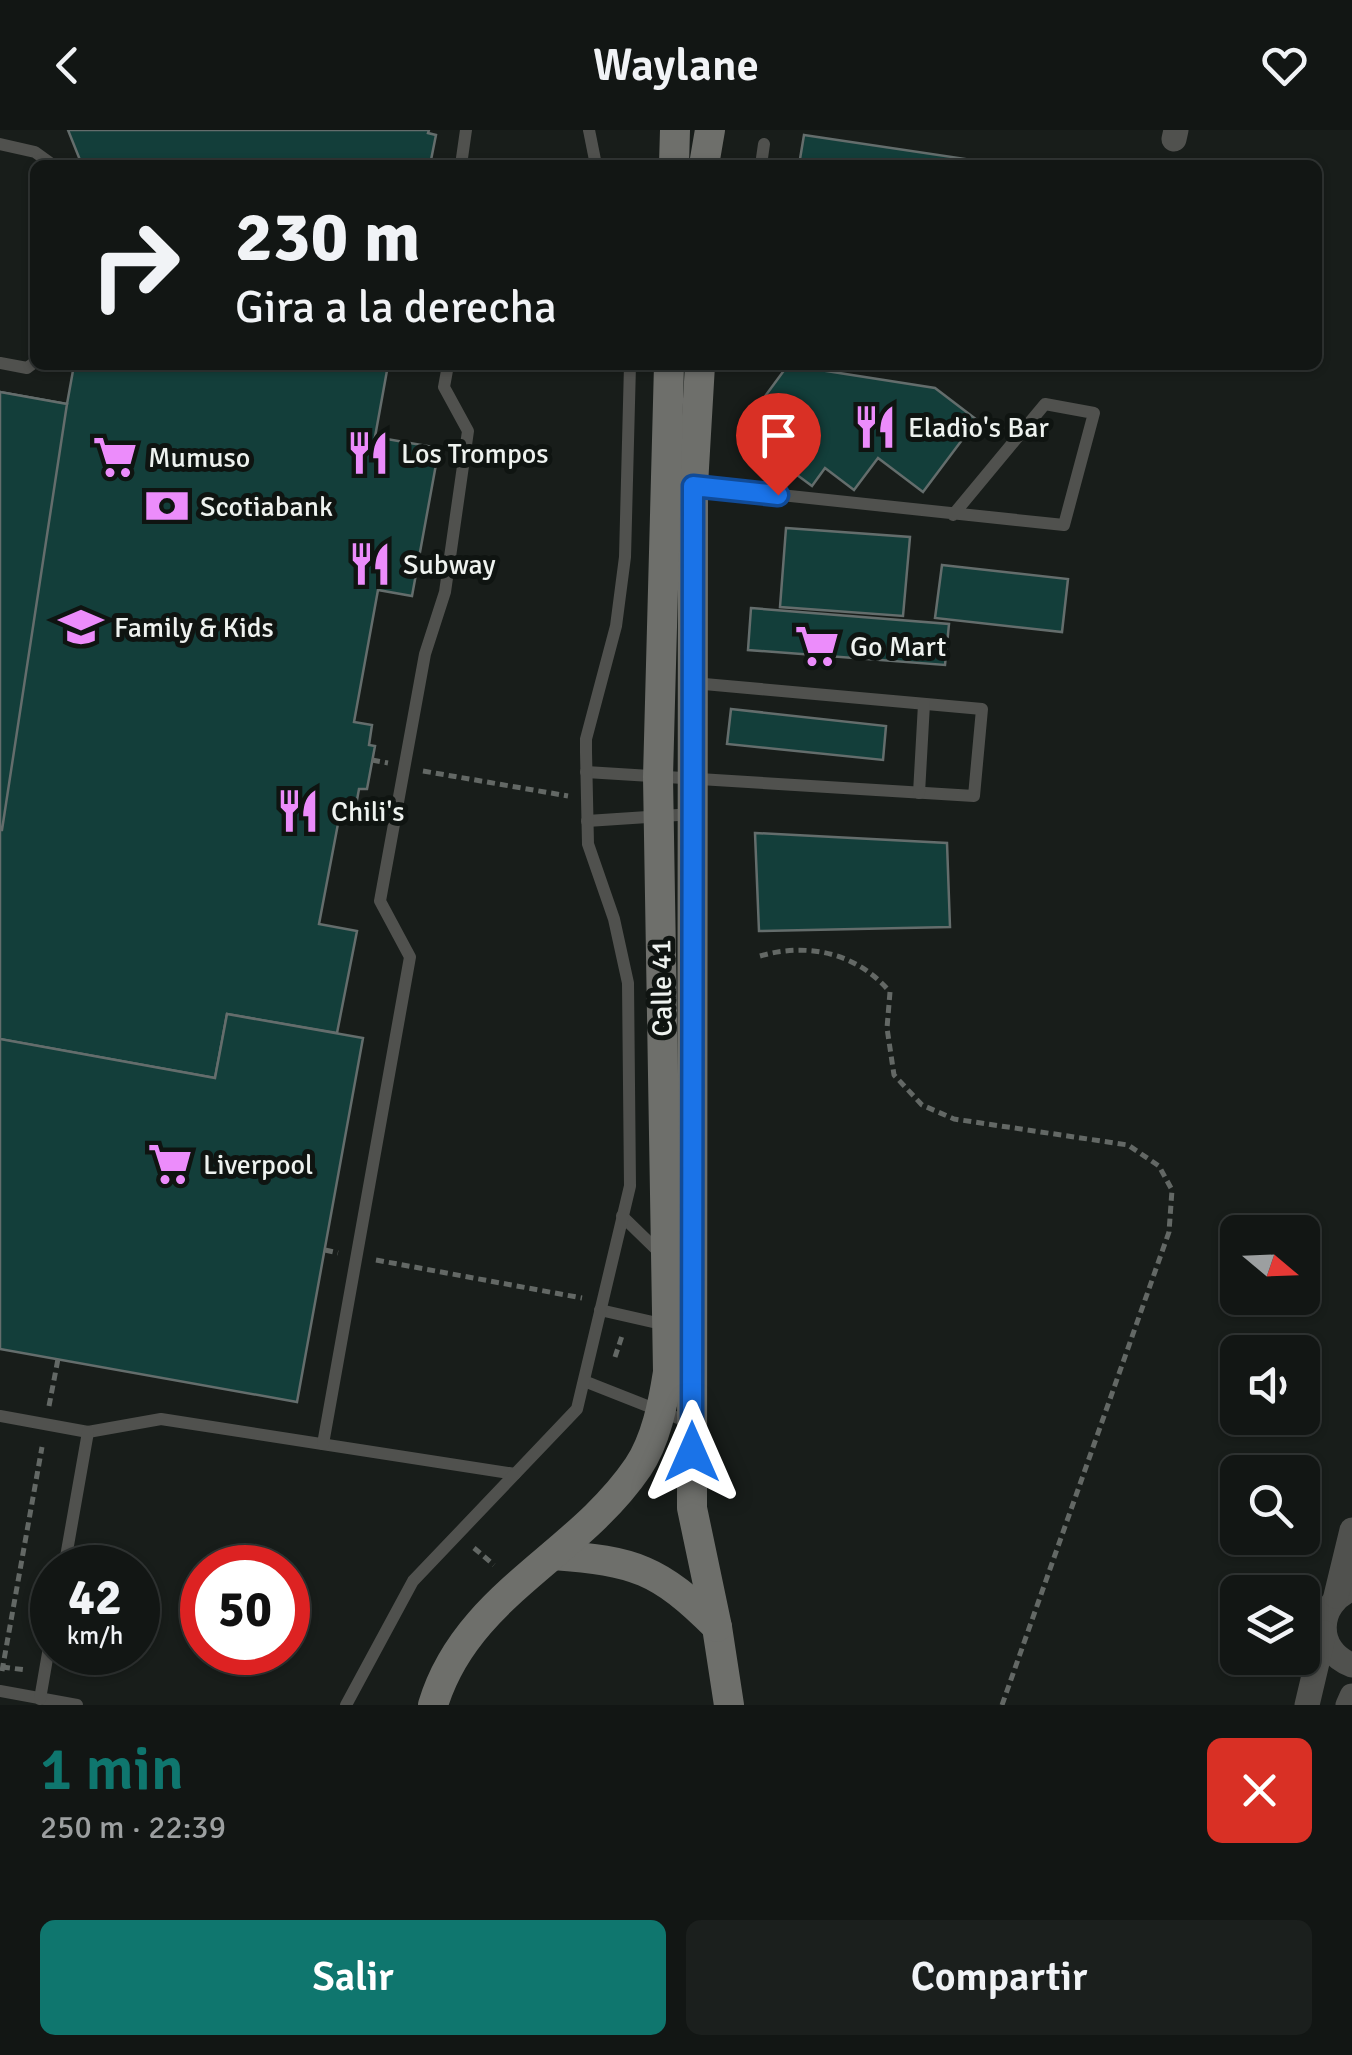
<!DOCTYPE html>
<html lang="es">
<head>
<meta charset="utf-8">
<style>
	:root { --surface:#121614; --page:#1b1f1d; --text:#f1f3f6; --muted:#9c9fa0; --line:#313534; --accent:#0f766e }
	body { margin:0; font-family:Signika,sans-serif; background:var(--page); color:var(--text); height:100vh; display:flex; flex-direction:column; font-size:38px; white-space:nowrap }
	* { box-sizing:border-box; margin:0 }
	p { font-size:32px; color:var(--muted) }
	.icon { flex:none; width:55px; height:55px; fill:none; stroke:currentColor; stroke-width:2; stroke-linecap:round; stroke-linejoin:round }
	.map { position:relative; height:1575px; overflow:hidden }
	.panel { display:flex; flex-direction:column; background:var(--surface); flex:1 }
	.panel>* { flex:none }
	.banner { position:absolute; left:30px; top:30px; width:1292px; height:210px; border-radius:15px; box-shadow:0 2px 8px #0004,0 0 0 2px var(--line); background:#121614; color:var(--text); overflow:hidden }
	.needle { width:65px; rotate:109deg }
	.buttons { position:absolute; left:1220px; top:1085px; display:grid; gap:20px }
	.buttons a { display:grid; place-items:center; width:100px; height:100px; border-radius:15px; background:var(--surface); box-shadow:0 2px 8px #0004,0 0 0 2px var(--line); font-size:50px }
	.speed { position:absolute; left:30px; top:1415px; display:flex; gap:20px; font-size:50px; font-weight:700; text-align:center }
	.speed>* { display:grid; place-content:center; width:130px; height:130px; border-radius:50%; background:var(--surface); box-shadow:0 2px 8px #0004,0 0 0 2px var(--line); line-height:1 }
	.speed small { font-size:25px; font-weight:400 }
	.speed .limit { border:15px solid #d22; background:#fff; color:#111 }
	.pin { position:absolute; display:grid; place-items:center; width:85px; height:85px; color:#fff; margin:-102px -42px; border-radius:50% 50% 50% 0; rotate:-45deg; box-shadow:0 0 10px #0007 }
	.pin .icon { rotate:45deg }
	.me { position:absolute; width:110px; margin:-55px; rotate:0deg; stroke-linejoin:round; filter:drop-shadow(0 0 8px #0008) }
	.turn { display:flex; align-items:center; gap:35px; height:210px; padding:0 40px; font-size:45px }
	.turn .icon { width:130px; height:130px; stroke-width:2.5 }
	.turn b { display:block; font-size:70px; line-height:85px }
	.round { display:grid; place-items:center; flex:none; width:105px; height:105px; border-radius:15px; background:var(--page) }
	.summary { display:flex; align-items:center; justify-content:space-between; height:170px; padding:0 40px }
	h1 { font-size:60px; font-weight:600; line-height:75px; color:var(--accent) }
	.button { display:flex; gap:20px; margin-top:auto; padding:20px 40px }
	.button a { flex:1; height:115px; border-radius:15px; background:var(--accent); color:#fff; font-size:40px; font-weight:600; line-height:115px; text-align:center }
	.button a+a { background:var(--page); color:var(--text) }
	header { display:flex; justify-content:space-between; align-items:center; height:130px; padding:0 40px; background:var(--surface); font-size:45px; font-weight:600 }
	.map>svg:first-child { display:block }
	.building { fill:#133e3a; stroke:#646d6c; stroke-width:2.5 }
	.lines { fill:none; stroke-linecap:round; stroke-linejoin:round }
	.path { stroke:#636865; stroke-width:5; stroke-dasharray:8 5; stroke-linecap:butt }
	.service { stroke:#50514e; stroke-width:12 }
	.minor { stroke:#50514e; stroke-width:25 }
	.secondary { stroke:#6e6f6b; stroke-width:30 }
	.route-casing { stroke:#114b97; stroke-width:25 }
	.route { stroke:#1a73e8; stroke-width:18 }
	.labels { text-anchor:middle; stroke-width:10; stroke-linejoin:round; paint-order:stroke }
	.poi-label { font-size:28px; fill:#eef2ef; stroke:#0f1411; text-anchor:start }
	.street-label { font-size:28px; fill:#eef2ef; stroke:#0f1411 }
</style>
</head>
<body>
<header><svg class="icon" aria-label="back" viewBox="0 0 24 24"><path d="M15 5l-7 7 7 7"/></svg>Waylane<svg class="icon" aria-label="heart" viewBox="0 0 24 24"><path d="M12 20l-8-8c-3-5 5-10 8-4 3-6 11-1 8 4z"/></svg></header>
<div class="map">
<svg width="1352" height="1575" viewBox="0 0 1352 1575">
	<rect width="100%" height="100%" fill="#181d1a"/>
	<g class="building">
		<path d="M68 0H429L428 3 436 5 430 35H82Z"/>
		<path d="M804 5 999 34V35H799Z"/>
		<path d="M74 235H388L375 307 439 318 412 466 378 460 354 592 372 595 369 615 375 616 367 659H359L355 681 341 678 319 794 357 801 337 903 227 884 215 948 0 909V262L67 274Z"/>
		<path d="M788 235 935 258 977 290 923 362 878 328 854 360 825 338 812 356 770 325 787 303 755 280Z"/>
		<path d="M0 262 67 274 2 700H0Z"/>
		<path d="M786 398 910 407 903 486 780 477Z"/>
		<path d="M942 435 1068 449 1062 502 935 488Z"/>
		<path d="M751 478 949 494 945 535 748 520Z"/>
		<path d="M731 579 886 596 883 630 727 614Z"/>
		<path d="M755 703 947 713 950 797 759 801Z"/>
		<path d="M227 884 363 908 297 1272 0 1219V909L215 948Z"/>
	</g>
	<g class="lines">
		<g class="path">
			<path d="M372 630 388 633"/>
			<path d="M423 641 568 666"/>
			<path d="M760 826C808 812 857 823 890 862L887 898 894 945 922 975 954 989 1128 1015 1159 1036 1172 1060 1169 1102 1002 1575"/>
			<path d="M325 1120 338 1123"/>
			<path d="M376 1130 582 1168"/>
			<path d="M615 1227 622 1206"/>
			<path d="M49 1276 58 1229"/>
			<path d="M474 1418 494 1435"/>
			<path d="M2 1537 26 1540"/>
			<path d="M2 1541 42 1317"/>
		</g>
		<g class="service">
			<path d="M589 0 596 35"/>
			<path d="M0 14 35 22 53 35"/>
			<path d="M461 35 466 0"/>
			<path d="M761 35 764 14"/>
			<path d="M0 233 27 238 35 232"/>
			<path d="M696 356 1064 395 1094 283 1045 274 953 385"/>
			<path d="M586 642 974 666 982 579 693 553"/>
			<path d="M919 663 924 574"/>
			<path d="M587 691 693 684"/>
			<path d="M622 1086 660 1123"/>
			<path d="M600 1180 666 1195"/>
			<path d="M584 1251 693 1294"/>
			<path d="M0 1286 88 1302 161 1289 515 1344"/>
			<path d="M323 1314 410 827 380 771 425 524 445 462 468 301 444 257 448 235"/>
			<path d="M64 1438 88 1302"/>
			<path d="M0 1561 77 1575"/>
			<path d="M40 1569 52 1500"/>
			<path d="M346 1575 413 1451 577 1279 630 1056 628 853 614 789 588 714 586 622V609L616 496 625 427 630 235"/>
		</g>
		<g class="minor">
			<path d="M1174 9 1176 0"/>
			<path d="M1352 1459C1316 1473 1314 1521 1352 1535"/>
			<path d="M1336 1466 1352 1400"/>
			<path d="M1307 1575 1324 1503"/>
			<path d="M1348 1575 1352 1566"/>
		</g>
		<g class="secondary">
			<path d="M674 35 675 0"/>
			<path d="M704 35 710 0"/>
			<path d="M700 235 693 355 692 1378 717 1497 729 1575"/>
			<path d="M553 1425C635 1431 659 1439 717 1497"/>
			<path d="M433 1575C466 1465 577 1427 638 1337 656 1310 663 1274 668 1242L658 647 669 235"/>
		</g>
	</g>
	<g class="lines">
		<g class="route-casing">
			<path id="route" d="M692 1322 693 356 778 365"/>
		</g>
		<use href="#route" class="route"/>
	</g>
	<defs>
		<g id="restaurant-bare" transform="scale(3.45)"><path d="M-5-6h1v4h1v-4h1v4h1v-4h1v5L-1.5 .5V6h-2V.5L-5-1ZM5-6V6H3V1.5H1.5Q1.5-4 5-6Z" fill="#ec8cfb" stroke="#0f1411" stroke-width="2.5" paint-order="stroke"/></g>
		<g id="supermarket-bare" transform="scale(3.45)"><path d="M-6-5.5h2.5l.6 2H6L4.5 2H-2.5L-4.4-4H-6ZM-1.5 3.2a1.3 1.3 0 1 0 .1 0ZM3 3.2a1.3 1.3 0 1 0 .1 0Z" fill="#ec8cfb" stroke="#0f1411" stroke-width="2.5" paint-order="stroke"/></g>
		<g id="bank-bare" transform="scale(3.45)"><path d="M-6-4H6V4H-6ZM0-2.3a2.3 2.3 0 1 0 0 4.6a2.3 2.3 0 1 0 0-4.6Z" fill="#ec8cfb" stroke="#0f1411" stroke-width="2.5" paint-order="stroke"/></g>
		<g id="school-bare" transform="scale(3.45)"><path d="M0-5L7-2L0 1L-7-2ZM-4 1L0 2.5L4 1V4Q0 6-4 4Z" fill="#ec8cfb" stroke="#0f1411" stroke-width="2.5" paint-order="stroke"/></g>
	</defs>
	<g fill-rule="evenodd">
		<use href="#restaurant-bare" x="875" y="297"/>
		<use href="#restaurant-bare" x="368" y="323"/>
		<use href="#supermarket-bare" x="115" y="327"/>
		<use href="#bank-bare" x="167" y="376"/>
		<use href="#restaurant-bare" x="370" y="434"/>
		<use href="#school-bare" x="81" y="497"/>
		<use href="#supermarket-bare" x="817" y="516"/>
		<use href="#restaurant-bare" x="298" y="681"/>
		<use href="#supermarket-bare" x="170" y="1034"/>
	</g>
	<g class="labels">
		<g class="poi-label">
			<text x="908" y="307">Eladio's Bar</text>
			<text x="401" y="333">Los Trompos</text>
			<text x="148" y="337">Mumuso</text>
			<text x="200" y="386">Scotiabank</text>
			<text x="403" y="444">Subway</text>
			<text x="114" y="507">Family &amp; Kids</text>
			<text x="850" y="526">Go Mart</text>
			<text x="331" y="691">Chili's</text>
			<text x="203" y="1044">Liverpool</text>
		</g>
		<g class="street-label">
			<text transform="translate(661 858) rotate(-91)" y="10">Calle 41</text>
		</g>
	</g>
</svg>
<div class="buttons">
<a><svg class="needle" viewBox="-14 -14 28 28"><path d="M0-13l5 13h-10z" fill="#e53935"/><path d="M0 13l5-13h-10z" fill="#9c9fa0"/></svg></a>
<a><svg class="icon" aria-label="sound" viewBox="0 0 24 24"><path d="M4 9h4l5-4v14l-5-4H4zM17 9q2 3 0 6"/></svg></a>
<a><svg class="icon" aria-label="search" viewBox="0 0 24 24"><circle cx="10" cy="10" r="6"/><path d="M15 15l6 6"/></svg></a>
<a><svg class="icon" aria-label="layers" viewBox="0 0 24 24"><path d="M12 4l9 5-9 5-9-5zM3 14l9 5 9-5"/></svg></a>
</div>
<div class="speed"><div>42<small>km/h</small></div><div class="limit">50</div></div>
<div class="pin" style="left:778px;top:365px;background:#d93025"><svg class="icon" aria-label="arrive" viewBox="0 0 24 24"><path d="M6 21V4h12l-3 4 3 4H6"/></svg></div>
<svg class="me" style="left:692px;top:1322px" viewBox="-20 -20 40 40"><path d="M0-17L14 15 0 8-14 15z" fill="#1a73e8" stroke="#fff" stroke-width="4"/></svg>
<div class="banner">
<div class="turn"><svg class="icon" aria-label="right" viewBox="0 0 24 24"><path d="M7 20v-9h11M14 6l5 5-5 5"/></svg><div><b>230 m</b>Gira a la derecha</div></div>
</div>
</div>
<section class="panel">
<div class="summary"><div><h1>1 min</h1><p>250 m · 22:39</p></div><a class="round" style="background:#d93025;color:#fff"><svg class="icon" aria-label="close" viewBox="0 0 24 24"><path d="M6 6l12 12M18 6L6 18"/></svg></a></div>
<div class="button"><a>Salir</a><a>Compartir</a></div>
</section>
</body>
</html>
